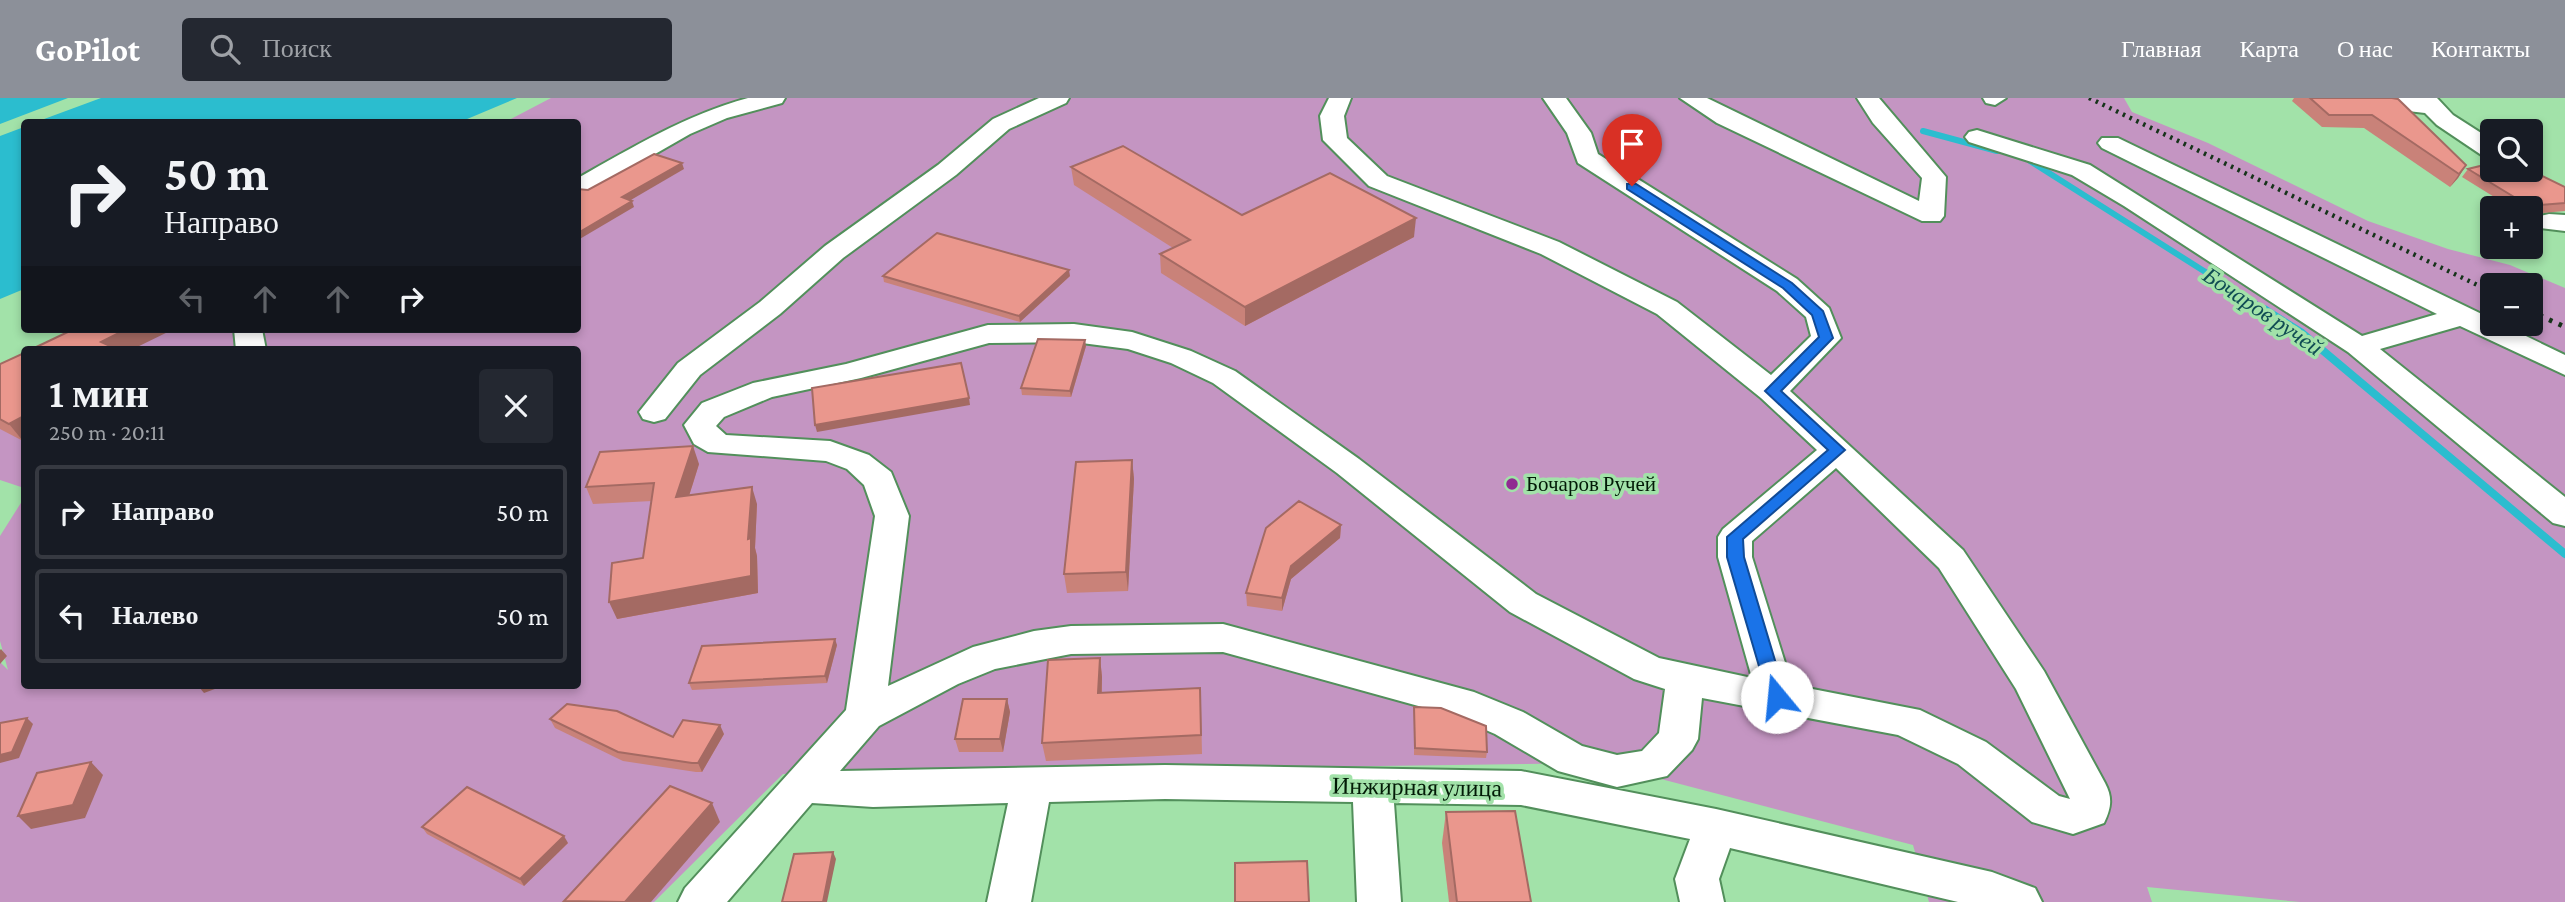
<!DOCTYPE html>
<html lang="ru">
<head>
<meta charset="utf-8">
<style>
	:root { --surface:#171b24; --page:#242831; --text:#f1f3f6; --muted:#9ea1a6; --line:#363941; --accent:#8c9099 }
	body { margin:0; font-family:"Crimson Pro",serif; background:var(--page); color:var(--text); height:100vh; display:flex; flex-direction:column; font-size:26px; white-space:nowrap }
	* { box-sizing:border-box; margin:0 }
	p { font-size:23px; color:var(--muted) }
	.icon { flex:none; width:38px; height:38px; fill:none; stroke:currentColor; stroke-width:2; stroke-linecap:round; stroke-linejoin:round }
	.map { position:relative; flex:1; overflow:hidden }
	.details { position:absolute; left:21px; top:248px; width:560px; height:343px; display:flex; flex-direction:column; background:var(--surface); border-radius:7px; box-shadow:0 4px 10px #0003 }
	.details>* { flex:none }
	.top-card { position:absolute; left:21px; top:21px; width:560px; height:214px; border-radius:7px; box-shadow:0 4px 10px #0003; background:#171b24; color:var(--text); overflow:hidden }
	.buttons { position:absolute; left:2480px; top:21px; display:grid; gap:14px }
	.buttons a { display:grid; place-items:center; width:63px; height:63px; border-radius:7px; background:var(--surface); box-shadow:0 4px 10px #0003; font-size:35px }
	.pin { position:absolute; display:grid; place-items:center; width:60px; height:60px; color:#fff; margin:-72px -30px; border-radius:50% 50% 50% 0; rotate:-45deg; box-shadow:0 0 7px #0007 }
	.pin .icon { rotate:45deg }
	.me { position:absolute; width:77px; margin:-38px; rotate:343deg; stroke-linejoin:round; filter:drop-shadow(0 0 5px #0008) }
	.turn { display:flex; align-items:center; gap:24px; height:147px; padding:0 28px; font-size:32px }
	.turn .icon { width:91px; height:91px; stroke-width:2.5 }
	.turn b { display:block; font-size:49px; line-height:60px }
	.lanes { display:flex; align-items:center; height:66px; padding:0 28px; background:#0003; justify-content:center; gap:35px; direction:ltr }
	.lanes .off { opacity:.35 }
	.round { display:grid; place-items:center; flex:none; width:74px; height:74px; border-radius:7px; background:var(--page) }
	.headline { display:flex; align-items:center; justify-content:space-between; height:119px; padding:0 28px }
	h1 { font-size:42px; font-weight:600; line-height:52px }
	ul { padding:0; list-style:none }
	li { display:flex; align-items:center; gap:21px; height:94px; margin:0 14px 10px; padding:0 14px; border:4px solid var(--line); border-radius:7px }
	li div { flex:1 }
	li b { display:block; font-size:26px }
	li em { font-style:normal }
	header { display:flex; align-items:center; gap:42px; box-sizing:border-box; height:98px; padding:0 35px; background:var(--accent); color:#fff }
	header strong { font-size:33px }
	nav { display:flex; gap:38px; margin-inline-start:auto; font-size:24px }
	.search { width:490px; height:63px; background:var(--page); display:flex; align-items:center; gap:18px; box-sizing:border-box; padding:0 24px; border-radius:7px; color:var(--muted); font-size:26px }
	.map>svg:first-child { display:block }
	.green { fill:#c495c2; fill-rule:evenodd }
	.water { fill:#2bbdcf }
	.pier { fill:#a2e2a9 }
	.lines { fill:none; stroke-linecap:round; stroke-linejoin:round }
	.stream-far1 { stroke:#2bbdcf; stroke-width:6 }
	.stream { stroke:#2bbdcf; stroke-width:8 }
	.minor-casing { stroke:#528f5b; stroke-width:4 }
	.minor { fill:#fff; fill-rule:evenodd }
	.rail-far1 { stroke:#16331a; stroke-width:4.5; stroke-dasharray:2.5 5; stroke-linecap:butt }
	.rail { stroke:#16331a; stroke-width:5; stroke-dasharray:3.5 7; stroke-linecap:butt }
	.wall { fill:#c98279 }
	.shaded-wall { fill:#a46a63 }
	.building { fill:#ea978d; stroke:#a46a63; stroke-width:2 }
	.route { fill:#1a73e8; stroke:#114b97; stroke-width:2 }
	.poi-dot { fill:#902b91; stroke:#a2e2a9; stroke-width:2.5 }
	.labels { text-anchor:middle; stroke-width:7; stroke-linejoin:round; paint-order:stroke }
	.poi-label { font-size:21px; fill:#021a06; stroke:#a2e2a9; text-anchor:start }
	.water-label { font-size:23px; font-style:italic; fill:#104c53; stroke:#a2e2a9 }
	.near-street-label { font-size:24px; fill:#021a06; stroke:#a2e2a9 }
</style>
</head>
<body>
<header>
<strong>GoPilot</strong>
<div class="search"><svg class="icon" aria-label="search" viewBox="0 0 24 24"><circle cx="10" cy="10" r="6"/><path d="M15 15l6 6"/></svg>Поиск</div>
<nav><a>Главная</a><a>Карта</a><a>О нас</a><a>Контакты</a></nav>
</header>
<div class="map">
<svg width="2565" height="804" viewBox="0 0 2565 804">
	<rect width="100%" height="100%" fill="#a2e2a9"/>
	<g class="green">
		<path d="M551 0H2124L2132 14 2208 45 2368 123 2448 151 2510 167 2565 190V804H2300L2147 789 2152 804H1929L1913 747 1600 665 783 676 654 804H0V564L8 572 0 543V438L24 400V588H578V252H52L94 231H578V24H505ZM2492 187H2530V226H2492Z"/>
		<path d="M24 265V390L0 382V278Z"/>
	</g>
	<path class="water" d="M0 0H517L460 24H24V191L0 201Z"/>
	<path class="pier" d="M68 0H101L36 24H24V29L0 38V26Z"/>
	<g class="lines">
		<g class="stream-far1">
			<path d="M1923 33 1997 53"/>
			<path d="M2030 63 2267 213"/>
		</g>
		<path class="stream" d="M2264 211 2302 235 2565 456"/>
		<g class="minor-casing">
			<g id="minor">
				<path d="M748 0H785L782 5 727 20 690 36 587 95 578 97V80C633 49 686 17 748 0Z"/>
				<path d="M1039 0H1069L1066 5 1009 31 956 77 843 160 780 216 700 277 665 321 654 324 643 321 639 314 678 265 760 204 825 148 938 67 993 21Z"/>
				<path d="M1329 0H1351L1344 18 1347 40 1387 78 1559 144 1677 204 1771 277 1811 238 1806 219 1777 193 1578 65 1567 35 1543 0H1566L1591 35 1598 56 1797 181 1829 210 1841 240 1790 293 1963 452 2044 573 2105 685C2113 700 2111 710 2104 725L2073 736 2032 724 1958 666 1898 637 1702 600 1698 641 1692 652 1667 678 1617 689 1558 673 1495 636 1451 617 1223 554 1071 556 995 571 958 586 879 628 840 673 1165 667 1521 673 1716 711 1992 774 2035 790 2042 804H1958L1730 750 1719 781 1724 804H1680L1675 781 1690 741 1521 707 1394 705 1401 804H1357L1353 704 1165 701 1049 704 1031 804H987L1008 705 873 709 812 705 727 804H678L685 790 846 612 875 418 864 387 847 371 826 363 708 354 694 346 684 327 702 305 753 285 846 266 988 227 1074 226 1132 234 1191 253 1235 273 1359 361 1536 496 1659 560 1752 580 1718 459V439L1723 431 1817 352 1761 300 1657 216 1541 156 1369 88 1323 42 1320 18ZM1074 244 1128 251 1171 265 1213 285 1337 375 1510 514 1634 581 1665 591 1659 635 1642 653 1617 657 1582 648 1523 614 1474 594 1223 526 1071 528 1034 533 973 549 888 588 909 418 891 374 869 357 830 343 726 337 716 328 724 319 772 299 861 280 989 245ZM1836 370 1939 470 2016 591 2070 701 2059 698 1986 644 1920 612 1792 587 1752 459V443Z"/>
				<path d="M1680 0H1707L1919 103 1922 80 1873 25 1857 0H1879L1946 79 1944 118 1940 123H1922L1717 25Z"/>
				<path d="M1983 0H2006L1995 7 1986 5Z"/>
				<path d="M2345 0H2437L2453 17 2492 42V60L2483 58 2437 27 2425 15 2356 7Z"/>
				<path d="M1977 32 2090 67 2362 238 2437 216 2102 50 2098 45 2102 40H2118L2492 221V226H2501L2565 257V277L2460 228 2380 251 2565 399V428L2553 425 2348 254 2124 108 2072 77 1969 44 1965 39 1969 34Z"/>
				<path d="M2549 116 2565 117V133L2540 130 2536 124 2540 118Z"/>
				<path d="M234 231H262L266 252H236Z"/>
			</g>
		</g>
		<use href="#minor" class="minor"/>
		<path class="rail-far1" d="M2089 0 2492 194"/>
		<path class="rail" d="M2530 213 2565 229"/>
	</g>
	<g class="wall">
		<path d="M2294 0H2392L2466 67 2458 80 2450 89 2364 30 2322 29 2292 3Z"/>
		<path d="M1071 69 1242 117 1414 139 1245 228 1161 175 1160 156 1173 150 1074 87Z"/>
		<path d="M2468 71 2565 89V113L2530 116V110H2512L2462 79Z"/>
		<path d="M883 178H1070L1020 224 884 184Z"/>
		<path d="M1086 248 1071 299 1022 297 1021 290Z"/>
		<path d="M24 255V343H23L0 331V266Z"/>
		<path d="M1132 362 1134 381 1128 493 1067 495 1064 476Z"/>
		<path d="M699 366 689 398 757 406 755 450 757 458 758 495 617 521 643 460 652 403 593 406 586 389Z"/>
		<path d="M1341 427 1340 440 1291 481 1282 513 1247 508 1246 495Z"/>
		<path d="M837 547 827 585 692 592 689 585Z"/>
		<path d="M1100 560 1102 579V594L1201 609 1202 656 1046 663 1042 645Z"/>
		<path d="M1007 601 1010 614 1003 654H959L955 641Z"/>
		<path d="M1414 609 1487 654 1486 660 1414 657Z"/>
		<path d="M550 621 673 639 724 636 702 674H696L623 663 555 630Z"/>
		<path d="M1446 714 1531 804H1449L1442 745Z"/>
		<path d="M422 729 568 745 524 788 427 736Z"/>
	</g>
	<g class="shaded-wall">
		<path d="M682 65 684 71 624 106 622 99Z"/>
		<path d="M2466 67 2458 80 2450 89 2459 76Z"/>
		<path d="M632 103 634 109 578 142V135Z"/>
		<path d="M1416 120 1414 139 1245 228V209Z"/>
		<path d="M1069 172 1070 178 1020 224 1019 218Z"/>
		<path d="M127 231H174L131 252H107L101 244Z"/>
		<path d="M1085 242 1086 248 1071 299 1070 293Z"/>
		<path d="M969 300 970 307 817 334 815 327Z"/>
		<path d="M24 318V343H23L9 326Z"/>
		<path d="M693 348 699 366 683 417 676 399Z"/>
		<path d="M1132 362 1134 381 1128 493 1126 474Z"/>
		<path d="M752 389 757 406 755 450 757 458 758 495 617 521 609 504 748 441Z"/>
		<path d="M1341 427 1340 440 1291 481 1282 513V500L1291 468Z"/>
		<path d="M835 541 837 547 827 585 825 578Z"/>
		<path d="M1 551 7 558 0 566V552Z"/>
		<path d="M1100 560 1102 579 1101 614 1098 595Z"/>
		<path d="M201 588H223L204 595 199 589Z"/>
		<path d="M1007 601 1010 614 1003 654 1000 641Z"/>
		<path d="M27 620 33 626 19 660 0 665V657Z"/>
		<path d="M720 627 724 636 702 674 698 665Z"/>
		<path d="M91 664 103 677 85 720 31 731 18 718Z"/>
		<path d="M712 705 720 724 651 804H625Z"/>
		<path d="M564 738 568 745 524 788 520 781Z"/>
		<path d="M833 754 836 761 827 804H823Z"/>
	</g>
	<g class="building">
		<path d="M2310 0H2392L2398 1 2466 67 2459 76 2372 17H2329Z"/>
		<path d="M1123 48 1242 117 1330 75 1416 120 1245 209 1160 156 1190 142 1071 69Z"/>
		<path d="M654 56 682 65 622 99 632 103 578 135V91L588 92Z"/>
		<path d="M2492 65V72H2530L2565 89V105L2529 108 2468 71Z"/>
		<path d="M937 135 1069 172 1019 218 883 178Z"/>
		<path d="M74 231H127L101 244 119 252H30Z"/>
		<path d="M1038 241 1085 242 1070 293 1021 290Z"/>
		<path d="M24 255V318L9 326 0 321V266Z"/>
		<path d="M961 265 969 300 815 327 812 290Z"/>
		<path d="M693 348 676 399 752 389 748 441 751 440V478L609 504 612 465 643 460 654 385 586 389 600 354Z"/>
		<path d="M1132 362 1126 474 1064 476 1076 364Z"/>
		<path d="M1299 403 1341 427 1291 468 1282 500 1246 495 1266 430Z"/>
		<path d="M835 541 825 578 689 585 702 548Z"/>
		<path d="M1100 560 1098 595 1200 590 1201 637 1042 645 1048 562Z"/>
		<path d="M963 601H1007L1000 641H955Z"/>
		<path d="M567 606 617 613 673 639 683 622 720 627 698 665H692L618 654 550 621Z"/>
		<path d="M1414 609 1441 610 1486 628 1487 654 1415 650Z"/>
		<path d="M27 620 12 654 0 657V625Z"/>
		<path d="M91 664 73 707 18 718 37 675Z"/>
		<path d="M670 688 712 705 625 804 564 803Z"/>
		<path d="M467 689 564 738 520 781 422 729Z"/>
		<path d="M1515 713 1531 804H1457L1446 714Z"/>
		<path d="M833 754 823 804H782L794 756Z"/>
		<path d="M1307 763 1309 804H1235V765Z"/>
	</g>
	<path class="route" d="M1627 86H1636L1792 185 1823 213 1833 240 1781 293 1845 352 1743 441 1744 459 1786 599 1777 606 1768 599 1727 459V439L1828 352 1765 293 1819 239 1812 217 1783 190 1627 91Z"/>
	<circle class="poi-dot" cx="1512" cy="386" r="7"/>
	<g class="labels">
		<g class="poi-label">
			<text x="1526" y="393">Бочаров Ручей</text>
		</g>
		<g class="water-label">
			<text transform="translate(2263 213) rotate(34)" y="8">Бочаров ручей</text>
		</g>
		<g class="near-street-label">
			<text transform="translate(1417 689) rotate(1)" y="8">Инжирная улица</text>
		</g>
	</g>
</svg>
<div class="buttons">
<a><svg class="icon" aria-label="search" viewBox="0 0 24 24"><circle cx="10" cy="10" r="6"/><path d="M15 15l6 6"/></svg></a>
<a>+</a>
<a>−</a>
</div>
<div class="pin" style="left:1632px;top:88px;background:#d93025"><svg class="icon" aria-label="arrive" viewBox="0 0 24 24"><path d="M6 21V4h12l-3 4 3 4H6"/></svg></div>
<svg class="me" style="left:1777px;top:599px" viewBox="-20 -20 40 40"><circle r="19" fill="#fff"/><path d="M0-13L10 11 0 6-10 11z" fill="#1a73e8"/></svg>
<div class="top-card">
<div class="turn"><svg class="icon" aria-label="right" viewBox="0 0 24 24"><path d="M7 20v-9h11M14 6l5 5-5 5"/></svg><div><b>50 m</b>Направо</div></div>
<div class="lanes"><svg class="icon off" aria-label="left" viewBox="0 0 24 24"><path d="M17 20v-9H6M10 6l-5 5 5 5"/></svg><svg class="icon off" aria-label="ahead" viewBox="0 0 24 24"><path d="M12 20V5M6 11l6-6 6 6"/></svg><svg class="icon off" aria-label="ahead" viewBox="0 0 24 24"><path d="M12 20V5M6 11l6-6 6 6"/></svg><svg class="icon" aria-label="right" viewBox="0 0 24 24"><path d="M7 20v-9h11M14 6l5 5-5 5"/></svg></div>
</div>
<section class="details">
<div class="headline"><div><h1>1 мин</h1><p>250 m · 20:11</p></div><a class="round"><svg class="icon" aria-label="close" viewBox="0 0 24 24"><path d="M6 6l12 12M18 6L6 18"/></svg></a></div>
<ul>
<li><svg class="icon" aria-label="right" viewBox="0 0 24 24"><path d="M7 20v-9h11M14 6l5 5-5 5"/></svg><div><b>Направо</b></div><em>50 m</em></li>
<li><svg class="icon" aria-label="left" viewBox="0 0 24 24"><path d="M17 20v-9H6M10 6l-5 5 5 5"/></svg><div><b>Налево</b></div><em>50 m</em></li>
</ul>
</section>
</div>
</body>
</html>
